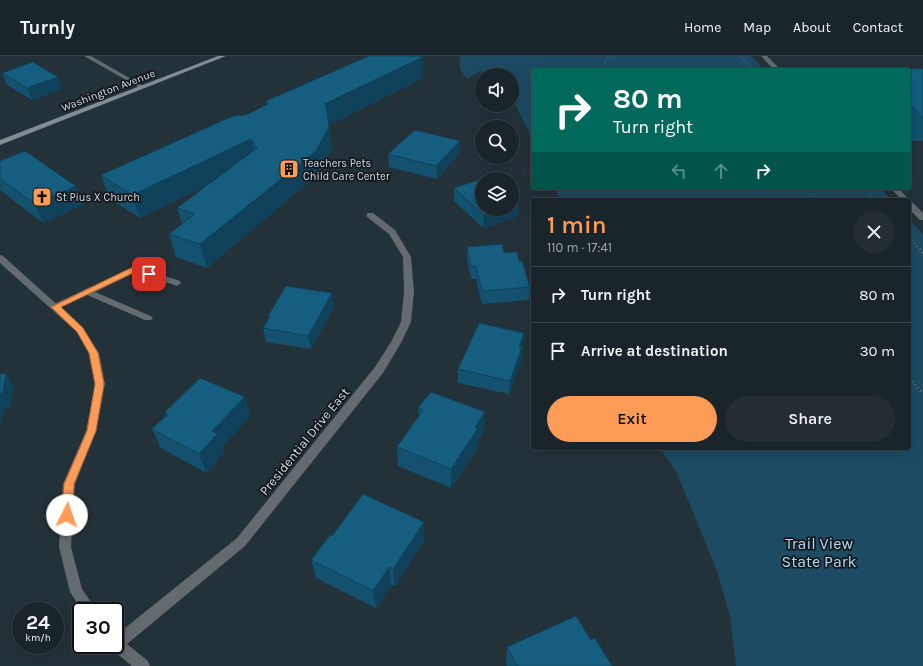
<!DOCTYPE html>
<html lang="en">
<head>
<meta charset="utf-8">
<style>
	:root { --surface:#1a252b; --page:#232d33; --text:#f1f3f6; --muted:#9fa5a9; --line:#384247; --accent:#fd9c57 }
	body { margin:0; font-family:Karla,sans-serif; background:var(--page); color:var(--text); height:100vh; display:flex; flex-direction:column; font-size:15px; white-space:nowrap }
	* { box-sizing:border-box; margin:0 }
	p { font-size:13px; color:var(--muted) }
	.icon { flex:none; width:22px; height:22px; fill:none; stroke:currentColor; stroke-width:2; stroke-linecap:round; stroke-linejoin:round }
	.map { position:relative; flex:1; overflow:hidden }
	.side { position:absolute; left:531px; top:142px; width:380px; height:252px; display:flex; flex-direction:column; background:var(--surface); border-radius:4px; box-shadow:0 4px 16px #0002,0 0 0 1px var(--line) }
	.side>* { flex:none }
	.banner { position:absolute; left:531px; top:12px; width:380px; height:122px; border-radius:4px; box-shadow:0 4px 16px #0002,0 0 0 1px var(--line); background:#00695c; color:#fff; overflow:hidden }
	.fabs { position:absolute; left:475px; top:12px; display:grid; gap:8px }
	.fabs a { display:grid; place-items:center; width:44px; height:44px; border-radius:50%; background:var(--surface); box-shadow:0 4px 16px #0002,0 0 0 1px var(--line); font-size:20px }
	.speed { position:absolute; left:12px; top:546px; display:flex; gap:8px; font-size:20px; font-weight:700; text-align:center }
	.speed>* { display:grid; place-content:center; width:52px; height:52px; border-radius:50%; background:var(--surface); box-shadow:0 4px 16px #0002,0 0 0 1px var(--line); line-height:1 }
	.speed small { font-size:10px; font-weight:400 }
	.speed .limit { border:2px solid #111; border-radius:6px; background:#fff; color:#111 }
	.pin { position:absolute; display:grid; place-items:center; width:34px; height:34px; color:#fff; margin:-17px; border-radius:8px; box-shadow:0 2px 6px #0006 }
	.me { position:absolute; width:44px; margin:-22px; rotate:4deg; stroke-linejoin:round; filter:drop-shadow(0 0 3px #0008) }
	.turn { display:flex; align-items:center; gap:14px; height:84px; padding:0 16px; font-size:18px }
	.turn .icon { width:52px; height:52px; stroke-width:2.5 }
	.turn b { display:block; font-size:28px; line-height:34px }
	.lanes { display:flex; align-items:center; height:38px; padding:0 16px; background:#0003; justify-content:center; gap:20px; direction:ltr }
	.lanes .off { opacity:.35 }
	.round { display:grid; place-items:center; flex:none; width:42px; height:42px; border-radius:21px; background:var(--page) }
	.overview { display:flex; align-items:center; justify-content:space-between; height:68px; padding:0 16px }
	h1 { font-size:24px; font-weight:600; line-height:30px; color:var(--accent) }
	.action { display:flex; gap:8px; margin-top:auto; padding:8px 16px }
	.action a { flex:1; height:46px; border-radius:24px; background:var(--accent); color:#111; font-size:16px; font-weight:600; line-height:46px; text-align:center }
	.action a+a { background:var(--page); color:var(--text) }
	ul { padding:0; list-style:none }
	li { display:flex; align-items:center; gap:12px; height:56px; padding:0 16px; border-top:1px solid var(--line) }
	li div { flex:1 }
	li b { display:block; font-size:15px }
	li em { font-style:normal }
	header { display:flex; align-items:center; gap:24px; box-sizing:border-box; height:56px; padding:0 20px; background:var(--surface); border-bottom:1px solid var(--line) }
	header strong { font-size:19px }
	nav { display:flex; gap:22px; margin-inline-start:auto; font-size:14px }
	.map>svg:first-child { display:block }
	.green { fill:#1c4b63 }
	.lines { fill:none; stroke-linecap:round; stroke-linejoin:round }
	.path-far1 { stroke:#657178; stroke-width:1.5; stroke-dasharray:0.5 2; stroke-linecap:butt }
	.path { stroke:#657178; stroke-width:2.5; stroke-dasharray:1 3; stroke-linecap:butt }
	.lane { fill:#646b6f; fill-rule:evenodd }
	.street { fill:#646b6f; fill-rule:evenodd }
	.secondary { fill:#818c93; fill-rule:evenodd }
	.wall { fill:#13516e }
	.shaded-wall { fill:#0f425a }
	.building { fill:#165e80; stroke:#0f425a }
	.route { fill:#fd9c57; stroke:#a46539 }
	.labels { text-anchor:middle; stroke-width:3.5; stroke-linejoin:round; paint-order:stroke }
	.far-street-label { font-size:11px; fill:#d5dde2; stroke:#12181c }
	.far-poi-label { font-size:11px; fill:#d5dde2; stroke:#12181c; text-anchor:start }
	.street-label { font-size:13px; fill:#d5dde2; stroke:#12181c }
	.near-park-label { font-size:16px; fill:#b2dbf4; stroke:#12181c }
</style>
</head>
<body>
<header>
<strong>Turnly</strong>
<nav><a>Home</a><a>Map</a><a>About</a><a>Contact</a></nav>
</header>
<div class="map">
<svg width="923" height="610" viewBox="0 0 923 610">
	<rect width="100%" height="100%" fill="#233139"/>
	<g class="green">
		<path d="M460 0H751L765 14H533V85L512 41V19H502L500 15C487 13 478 15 467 23L460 13Z"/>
		<path d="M555 132H880L892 144H561Z"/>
		<path d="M909 163 923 179V610H736L730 560 717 515 676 415 660 392H909Z"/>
	</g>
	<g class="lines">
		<g class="path-far1">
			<path d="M740 0 754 14"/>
			<path d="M609 14 605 9V4L610 0"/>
			<path d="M807 132 818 144"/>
			<path d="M865 132 876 144"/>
		</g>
		<g class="path">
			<path d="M909 181 923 197"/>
			<path d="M909 323 923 337"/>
		</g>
		<path class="lane" d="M135 210 180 225 181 227 177 230 136 216 95 236 151 260 153 262 151 264H145L87 239 58 253 55 254 50 251 52 249Z"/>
		<g class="street">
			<path d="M84 0H91L145 31 140 32Z"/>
			<path d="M761 0H767L781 14H774Z"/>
			<path d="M890 132H898L910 144 909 145V144H902Z"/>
			<path d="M909 146H912L923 157V164H920L909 153Z"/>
			<path d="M367 157H373L395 174 411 201 414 236 411 266 401 287 383 317 245 490 127 588 148 605 150 610H132L110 592 109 589H115V580L237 482 375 311 391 286 401 266 404 236 403 201 389 178 367 161Z"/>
			<path d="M0 199 3 200 83 272 99 297 105 328 96 375 75 428 71 491 82 533 97 555H82L70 536 59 491 63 428 86 375 95 328 89 297 77 276 0 207Z"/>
		</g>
		<path class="secondary" d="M218 0H226L0 89V84Z"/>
	</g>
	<g class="wall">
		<path d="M880 12 923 13V85H913L909 80V14H879Z"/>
		<path d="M2 17 58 21 62 33 32 44 7 29Z"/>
		<path d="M423 22 329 69 332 93 319 117 207 212 176 201 169 178 182 168 177 152 207 129 140 162 109 142 101 119 246 59 267 49 266 45Z"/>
		<path d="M460 97 437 123 389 111 388 98Z"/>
		<path d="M0 105 76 130 84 148 43 167 0 134Z"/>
		<path d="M454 132 518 160 483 172 454 145Z"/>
		<path d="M467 191 504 197 519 205 530 231 529 244 482 248 476 223H471L467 204Z"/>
		<path d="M332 237 334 251 311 293 266 286 263 272 269 263 268 260Z"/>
		<path d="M524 277 521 305 509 338 458 327V313Z"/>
		<path d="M418 352 484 375 478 385V391L451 432 398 410 397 391 419 360Z"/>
		<path d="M165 356 250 360 222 391 224 397 206 417 161 392 152 373 166 360Z"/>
		<path d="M332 480 425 484 395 530 391 529 376 552 316 522 311 504Z"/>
		<path d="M591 584 612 610H507L506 607 507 591Z"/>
	</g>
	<g class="shaded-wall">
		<path d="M423 1V22L327 70 324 48Z"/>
		<path d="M58 21 62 33 32 44 27 32Z"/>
		<path d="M329 71 332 93 319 117 207 212 200 188Z"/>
		<path d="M251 83 256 105 140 162 132 139Z"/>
		<path d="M460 85V97L437 123 436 110Z"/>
		<path d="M76 130 84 148 43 167 35 148Z"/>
		<path d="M518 147V160L483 172 484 159 500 153H512V149Z"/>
		<path d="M332 237 334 251 311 293 308 280Z"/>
		<path d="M524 277 521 305 509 338 510 325 519 291Z"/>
		<path d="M6 317 14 330 10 352 4 353 0 371V338Z"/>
		<path d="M245 341 250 360 222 391 224 397 206 417 199 398 212 375Z"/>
		<path d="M485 356 484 375 478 385V391L451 432V413L475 371Z"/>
		<path d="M424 466 425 484 395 530 393 513Z"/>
		<path d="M389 511 391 529 376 552 373 535Z"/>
	</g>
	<g class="building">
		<path d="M369 0H419L423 1 324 48 326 49 329 71 316 95 200 188 169 178 195 158 177 152 257 92 251 83 132 139 101 119 233 60 246 59 268 48 266 45Z"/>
		<path d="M33 6 58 21 27 32 2 17Z"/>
		<path d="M880 12 923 13V63L909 47V14H882Z"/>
		<path d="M415 74 460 85 436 110 388 98Z"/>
		<path d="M25 95 76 130 35 148 0 123V105Z"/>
		<path d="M490 120 493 123H482V153H500L484 159 454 132Z"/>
		<path d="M512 140 518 147 512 149Z"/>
		<path d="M502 188 504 197 517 196 519 205H522L530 231 482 235 476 210H471L467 191Z"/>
		<path d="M286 230 332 237 308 280 263 272 270 260H268Z"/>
		<path d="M479 267 524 277 519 291H522L510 325 458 313Z"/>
		<path d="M6 317 2 338H0V318Z"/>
		<path d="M200 322 245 341 212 375 217 378 199 398 152 373 168 358 165 356Z"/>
		<path d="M431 336 485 356 475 371 478 372 451 413 397 391 423 354 418 352Z"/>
		<path d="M363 438 424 466 393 513 389 511 373 535 311 504 330 479 332 480Z"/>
		<path d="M576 560 591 584 595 582 612 610H517L507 591Z"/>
	</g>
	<path class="route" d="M135 210 153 218 149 220 135 216 61 251 83 272 98 297 104 328 96 375 74 428 72 459 71 463H63L61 459 64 428 87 375 95 328 89 297 77 276 51 251Z"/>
	<defs>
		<g id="building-square" transform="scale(1)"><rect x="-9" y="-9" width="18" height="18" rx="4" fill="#fd9c57" stroke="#12181c"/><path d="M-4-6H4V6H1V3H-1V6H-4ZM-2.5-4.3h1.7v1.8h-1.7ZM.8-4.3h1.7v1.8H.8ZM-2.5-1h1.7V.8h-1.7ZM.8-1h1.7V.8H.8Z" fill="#111"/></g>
		<g id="church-square" transform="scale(1)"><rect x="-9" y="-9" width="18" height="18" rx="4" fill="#fd9c57" stroke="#12181c"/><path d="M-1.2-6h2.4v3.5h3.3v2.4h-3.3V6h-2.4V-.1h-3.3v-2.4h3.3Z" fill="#111"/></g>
	</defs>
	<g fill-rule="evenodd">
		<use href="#building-square" x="289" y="113"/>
		<use href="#church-square" x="42" y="141"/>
	</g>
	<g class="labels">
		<g class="far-street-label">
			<text transform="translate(108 34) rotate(-21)" y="4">Washington Avenue</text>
		</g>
		<g class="far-poi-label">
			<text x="303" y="111">Teachers Pets<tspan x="303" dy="13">Child Care Center</tspan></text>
			<text x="56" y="145">St Pius X Church</text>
		</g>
		<g class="street-label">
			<text transform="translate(304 385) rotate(-51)" y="5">Presidential Drive East</text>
		</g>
		<g class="near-park-label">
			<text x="819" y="493">Trail View<tspan x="819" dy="18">State Park</tspan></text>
		</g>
	</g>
</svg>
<div class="fabs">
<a><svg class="icon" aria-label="sound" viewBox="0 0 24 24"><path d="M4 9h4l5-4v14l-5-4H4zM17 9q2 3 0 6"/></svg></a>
<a><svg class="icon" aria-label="search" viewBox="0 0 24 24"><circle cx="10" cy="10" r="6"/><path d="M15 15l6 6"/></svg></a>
<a><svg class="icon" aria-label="layers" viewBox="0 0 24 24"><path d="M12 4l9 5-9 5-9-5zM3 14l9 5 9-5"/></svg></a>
</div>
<div class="speed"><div>24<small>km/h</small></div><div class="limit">30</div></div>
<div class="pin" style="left:149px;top:218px;background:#d93025"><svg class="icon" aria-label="arrive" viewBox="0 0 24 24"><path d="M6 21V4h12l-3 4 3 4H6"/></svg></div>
<svg class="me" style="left:67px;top:459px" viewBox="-20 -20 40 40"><circle r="19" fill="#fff"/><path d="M0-13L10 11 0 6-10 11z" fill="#fd9c57"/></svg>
<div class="banner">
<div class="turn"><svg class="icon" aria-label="right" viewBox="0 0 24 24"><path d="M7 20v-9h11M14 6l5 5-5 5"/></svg><div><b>80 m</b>Turn right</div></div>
<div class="lanes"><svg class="icon off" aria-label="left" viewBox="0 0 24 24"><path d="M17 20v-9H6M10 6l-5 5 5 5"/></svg><svg class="icon off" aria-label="ahead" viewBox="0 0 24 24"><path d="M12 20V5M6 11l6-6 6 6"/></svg><svg class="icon" aria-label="right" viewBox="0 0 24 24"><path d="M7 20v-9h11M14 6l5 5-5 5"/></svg></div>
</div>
<section class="side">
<div class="overview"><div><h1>1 min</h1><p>110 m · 17:41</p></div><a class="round"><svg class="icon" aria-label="close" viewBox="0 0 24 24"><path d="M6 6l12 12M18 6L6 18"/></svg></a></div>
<ul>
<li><svg class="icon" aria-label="right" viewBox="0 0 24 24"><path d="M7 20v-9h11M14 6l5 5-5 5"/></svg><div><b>Turn right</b></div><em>80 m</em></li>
<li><svg class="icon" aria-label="arrive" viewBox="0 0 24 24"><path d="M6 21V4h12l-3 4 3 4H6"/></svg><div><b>Arrive at destination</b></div><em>30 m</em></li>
</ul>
<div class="action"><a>Exit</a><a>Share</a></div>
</section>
</div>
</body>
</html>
